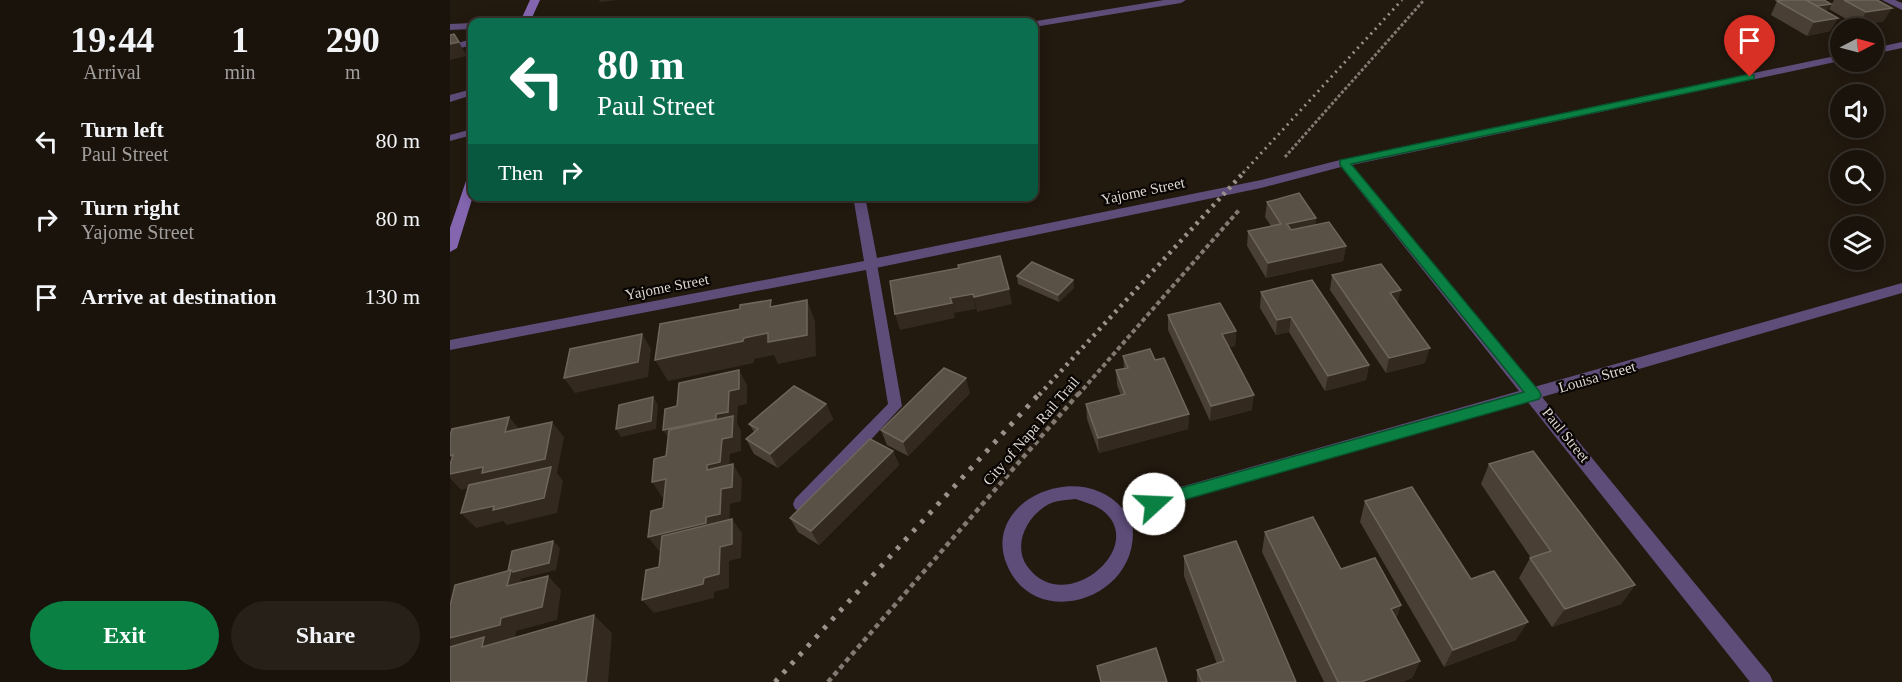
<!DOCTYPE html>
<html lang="en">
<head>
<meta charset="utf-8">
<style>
	:root { --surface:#1a130b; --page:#272019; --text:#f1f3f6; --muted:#9f9e9d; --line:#38322c; --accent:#0b8043 }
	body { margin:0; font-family:"Times New Roman",serif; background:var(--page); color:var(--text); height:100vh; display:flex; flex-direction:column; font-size:22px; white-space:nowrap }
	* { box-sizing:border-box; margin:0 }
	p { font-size:20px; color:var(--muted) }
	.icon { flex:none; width:33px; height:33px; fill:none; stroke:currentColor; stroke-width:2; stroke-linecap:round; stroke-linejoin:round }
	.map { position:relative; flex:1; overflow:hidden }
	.panel { display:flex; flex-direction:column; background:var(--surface); width:450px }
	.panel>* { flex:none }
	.banner { position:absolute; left:18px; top:18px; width:570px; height:183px; border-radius:12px; box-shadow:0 3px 15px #0003,0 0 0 2px var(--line); background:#0b6e4f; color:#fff; overflow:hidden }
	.needle { width:39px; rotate:84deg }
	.fabs { position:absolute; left:1380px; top:18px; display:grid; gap:12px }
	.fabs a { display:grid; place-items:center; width:54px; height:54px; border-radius:50%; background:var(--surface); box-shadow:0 3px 15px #0003,0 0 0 2px var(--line); font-size:30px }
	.pin { position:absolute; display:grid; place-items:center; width:51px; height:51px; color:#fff; margin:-62px -26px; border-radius:50% 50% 50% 0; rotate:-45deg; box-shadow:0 0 6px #0007 }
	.pin .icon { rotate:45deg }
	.me { position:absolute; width:66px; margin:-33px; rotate:70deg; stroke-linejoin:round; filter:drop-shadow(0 0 4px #0008) }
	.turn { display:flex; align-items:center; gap:21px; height:126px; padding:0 30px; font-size:27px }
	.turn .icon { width:78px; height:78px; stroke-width:2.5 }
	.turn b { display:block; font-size:42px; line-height:51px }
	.then { display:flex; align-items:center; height:57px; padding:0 30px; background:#0003; gap:12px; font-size:22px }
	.eta { display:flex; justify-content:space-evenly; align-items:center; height:102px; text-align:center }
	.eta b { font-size:36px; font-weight:800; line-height:42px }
	.action { display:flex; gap:12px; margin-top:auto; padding:12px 30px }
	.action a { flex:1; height:69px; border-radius:36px; background:var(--accent); color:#fff; font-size:24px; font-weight:800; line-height:69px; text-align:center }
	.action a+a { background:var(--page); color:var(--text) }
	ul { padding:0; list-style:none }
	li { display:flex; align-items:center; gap:18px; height:78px; padding:0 30px }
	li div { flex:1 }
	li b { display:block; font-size:22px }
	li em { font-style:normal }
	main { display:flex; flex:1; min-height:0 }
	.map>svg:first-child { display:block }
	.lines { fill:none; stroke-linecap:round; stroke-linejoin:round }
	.path-far2 { stroke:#827a72; stroke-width:3; stroke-dasharray:3 2; stroke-linecap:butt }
	.path-far1 { stroke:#827a72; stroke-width:4; stroke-dasharray:4.5 3; stroke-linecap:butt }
	.path { stroke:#827a72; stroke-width:4.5; stroke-dasharray:5 4; stroke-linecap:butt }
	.lane { fill:#5e4c79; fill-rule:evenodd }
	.street { fill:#5e4c79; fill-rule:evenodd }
	.secondary { fill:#8466b0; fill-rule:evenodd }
	.rail-far2 { stroke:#9a928b; stroke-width:3; stroke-dasharray:2 4.5; stroke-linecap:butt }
	.rail-far1 { stroke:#9a928b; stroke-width:4.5; stroke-dasharray:3 5; stroke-linecap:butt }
	.rail { stroke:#9a928b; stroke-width:5; stroke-dasharray:4 8; stroke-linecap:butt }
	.wall { fill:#493f35 }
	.shaded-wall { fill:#33291f }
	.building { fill:#595046; stroke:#6e655b; stroke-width:1.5 }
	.route { fill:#0b8043; stroke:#07532c; stroke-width:1.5 }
	.labels { text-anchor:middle; stroke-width:4.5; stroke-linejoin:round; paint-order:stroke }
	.street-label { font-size:15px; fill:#ded7d1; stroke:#080503 }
</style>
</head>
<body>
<main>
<section class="panel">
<div class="eta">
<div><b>19:44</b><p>Arrival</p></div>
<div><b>1</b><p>min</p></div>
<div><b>290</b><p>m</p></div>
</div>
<ul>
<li><svg class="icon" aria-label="left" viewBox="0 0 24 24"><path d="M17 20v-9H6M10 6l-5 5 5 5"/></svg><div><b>Turn left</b><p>Paul Street</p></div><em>80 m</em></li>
<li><svg class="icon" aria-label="right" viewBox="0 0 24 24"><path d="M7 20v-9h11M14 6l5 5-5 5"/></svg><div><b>Turn right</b><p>Yajome Street</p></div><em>80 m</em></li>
<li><svg class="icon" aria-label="arrive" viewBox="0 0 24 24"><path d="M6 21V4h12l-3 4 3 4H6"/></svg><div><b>Arrive at destination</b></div><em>130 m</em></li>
</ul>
<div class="action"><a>Exit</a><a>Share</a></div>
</section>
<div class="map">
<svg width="1452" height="682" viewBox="0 0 1452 682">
	<rect width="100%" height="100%" fill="#22190f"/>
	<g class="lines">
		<path class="path-far2" d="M835 157 974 0"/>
		<path class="path-far1" d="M628 395 789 210"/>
		<path class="path" d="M378 682 629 393"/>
		<g class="lane">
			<path d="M76 17 80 20 79 22H50L54 19Z"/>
			<path d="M22 23V29L0 30V24Z"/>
			<path d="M22 39V45L0 51V45Z"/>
			<path d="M22 129V135L0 141V135Z"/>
			<path d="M421 260 427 264 452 406 357 509 351 511 345 509 343 504 345 499 438 404 415 264Z"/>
		</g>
		<g class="street">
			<path d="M714 0H736L731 3 584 27V22H580Z"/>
			<path d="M1432 0H1445L1452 3V10Z"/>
			<path d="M1452 42V48L1424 54V48Z"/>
			<path d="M1390 55V61L902 165 1084 387 1452 283V293L1092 397 1320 675 1323 682H1300L1077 401 724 503 682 522C694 598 586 634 557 565 530 502 629 457 673 509L720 490 1069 391 891 167 811 188 421 269 0 350V340L414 261 403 196H415L427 258 811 180 894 159ZM626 499C634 502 645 505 652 510 700 546 614 619 577 566 562 544 578 515 599 504 607 500 617 500 626 499Z"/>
			<path d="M22 89V95L0 102V95Z"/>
		</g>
		<g class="secondary">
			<path d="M80 0H90L80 22H70Z"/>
			<path d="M22 177 23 196 7 248 0 252V228L16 181Z"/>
		</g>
		<path class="rail-far2" d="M793 173 952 0"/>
		<path class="rail-far1" d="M589 395 795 171"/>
		<path class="rail" d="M325 682 590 393"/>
	</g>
	<g class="wall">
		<path d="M1384 0H1427L1434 21 1408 26 1379 9Z"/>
		<path d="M1327 1 1377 11H1376L1388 18 1380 31 1357 36 1321 15Z"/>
		<path d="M817 202 866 218 865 225 896 246 893 261 816 278 797 246 798 231 821 226 815 217Z"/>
		<path d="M882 275 948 304 975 363 936 373 880 290Z"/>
		<path d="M567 276 623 280 624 288 609 302 568 284Z"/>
		<path d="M811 292 919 365 916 380 875 391 839 332 826 335 810 308Z"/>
		<path d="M718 315 786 331 785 346 779 347 802 410 760 421 718 330Z"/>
		<path d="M673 356 705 360 739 414 738 429 649 453 637 419 636 404 671 396 667 385 666 370 674 368Z"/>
		<path d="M520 393 458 456 437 445 431 430Z"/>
		<path d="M376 404 383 419 328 468 304 454 296 439 304 432 299 424Z"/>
		<path d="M443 451 449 465 369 545 348 532 340 518Z"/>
		<path d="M1039 464 1185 585 1171 604 1102 627 1069 578 1080 558H1081L1031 484Z"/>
		<path d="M915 501 1021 579 1066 640 994 667 910 522Z"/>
		<path d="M815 532 891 569 951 605 946 619 970 661 962 678 952 682H874L812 552Z"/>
		<path d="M734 556 846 682H747V670L767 664 734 576Z"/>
	</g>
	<g class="shaded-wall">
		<path d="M149 0H167L150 2Z"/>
		<path d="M1381 4 1377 11 1361 14 1365 7Z"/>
		<path d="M1442 8 1434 21 1408 26 1416 12Z"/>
		<path d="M1388 18 1380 31 1357 36 1364 22Z"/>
		<path d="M4 34 17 56 0 60V44Z"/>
		<path d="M866 218 864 233 835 239 837 224Z"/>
		<path d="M896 246 893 261 816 278 818 263Z"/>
		<path d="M623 280 624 288 609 302 608 295Z"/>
		<path d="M559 289 562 304 527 312 524 297Z"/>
		<path d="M951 290 947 305 940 293Z"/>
		<path d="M523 294 526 309 504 313 500 298Z"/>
		<path d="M357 300 365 321 366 356 328 364 324 355 304 359V363L218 381 205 360 294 338Z"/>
		<path d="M502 303 505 318 450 330 445 314Z"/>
		<path d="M841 317 839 332 826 335 827 320Z"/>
		<path d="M786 331 785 346 771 349 772 334Z"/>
		<path d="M192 334 201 349 198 377 125 393 114 378Z"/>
		<path d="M980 348 975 363 936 373 939 358Z"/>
		<path d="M919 365 916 380 875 391 878 376Z"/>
		<path d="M289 370 297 385V404L288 406 287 423 291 431V451L280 454 279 476 266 479 223 445 213 430 266 414 279 391Z"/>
		<path d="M516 378 520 393 458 456 453 442Z"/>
		<path d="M804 395 802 410 760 421 761 406Z"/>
		<path d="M203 397 208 405 206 429 171 437 166 429Z"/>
		<path d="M376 404 383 419 328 468 320 454Z"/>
		<path d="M739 414 738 429 649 453 648 438Z"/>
		<path d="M59 417 72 432H55Z"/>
		<path d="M102 422 114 437 107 473 113 481 107 513 57 525 53 521 26 528 11 513 41 483 11 490 0 478V474Z"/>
		<path d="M443 451 449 465 369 545 361 531Z"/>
		<path d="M283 464 292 479 291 501 280 504 279 528 265 537 209 551 198 537 256 517Z"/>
		<path d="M216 479 226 494 212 497 202 482Z"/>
		<path d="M282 519 292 533 291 558 279 561V588L264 592V598L204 613 192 600 254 578 270 547Z"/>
		<path d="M103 541 110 548 106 570 70 579 75 584 57 586 61 570Z"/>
		<path d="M98 576 111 590 107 620 66 631 65 638 56 655 0 647V638L51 618Z"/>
		<path d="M1185 585 1171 604 1102 627 1115 609Z"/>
		<path d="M951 605 944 623 941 609Z"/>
		<path d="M144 615 162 633 158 682H136Z"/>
		<path d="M1078 622 1066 640 994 667 1003 650Z"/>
		<path d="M970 661 962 678 952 682H911Z"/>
	</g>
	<g class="building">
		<path d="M1334 0H1356L1388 18 1364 22 1327 1Z"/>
		<path d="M1356 0H1374L1381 4 1367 6Z"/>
		<path d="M1394 0H1427L1442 8 1416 12Z"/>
		<path d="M4 34 9 42 0 44V35Z"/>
		<path d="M849 193 866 218 837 224 841 230 879 222 896 246 818 263 798 231 831 224 817 202Z"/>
		<path d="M550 256 559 289 524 297 523 294 500 298 502 303 445 314 440 281 509 268 508 265Z"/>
		<path d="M582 262 623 280 608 295 567 276Z"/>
		<path d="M931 264 951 290 940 293 980 348 939 358 882 275Z"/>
		<path d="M862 280 919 365 878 376 841 317 827 320 811 292Z"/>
		<path d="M321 300 320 307 357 300V335L318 342V333L294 338 293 341 205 360 210 324 290 309V305Z"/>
		<path d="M770 303 786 331 772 334 804 395 761 406 718 315Z"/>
		<path d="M192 334 188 362 114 378 120 349Z"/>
		<path d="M700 349 705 360 714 358 739 414 648 438 636 404 675 394 666 370 678 368 673 356Z"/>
		<path d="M494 368 516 378 453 442 431 430Z"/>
		<path d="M289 370V389L279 391 278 412 266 414V419L213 430 215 409 227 406 229 383Z"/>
		<path d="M344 386 376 404 320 454 296 439 308 429 299 424Z"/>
		<path d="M203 397 201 421 166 429 169 405Z"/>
		<path d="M283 416 282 437 272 439 270 462 257 465V470L283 464 282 487 271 489 270 514 256 517V523L198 537 201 511 213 508 216 479 202 482 204 459 216 456 219 430Z"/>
		<path d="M59 417 55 432 102 422 95 459 32 473 33 467 0 474V465L3 455 0 456V436L2 429Z"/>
		<path d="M420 439 443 451 361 531 340 518Z"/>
		<path d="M1083 451 1185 585 1115 609 1080 558 1101 551 1039 464Z"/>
		<path d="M101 467 94 498 43 510 44 506 11 513 19 485Z"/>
		<path d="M962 487 1021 579 1044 571 1078 622 1003 650 915 501Z"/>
		<path d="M863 517 891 569 925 558 951 605 941 609 970 661 911 682H888L815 532Z"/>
		<path d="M282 519V544L270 547 269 574 254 578 253 584 192 600 196 570 209 567 212 536Z"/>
		<path d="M103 541 99 563 63 572 61 570 58 571 62 551Z"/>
		<path d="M786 541 846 682H752L747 670 774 661 734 556Z"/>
		<path d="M61 570 57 586 98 576 92 607 51 618 50 625 0 638V606L5 585Z"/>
		<path d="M144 615 136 682H0V647L34 637 32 647Z"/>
		<path d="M706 648 717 682H651L647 666Z"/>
	</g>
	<path class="route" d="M1300 74 1304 75V79L901 164 1089 391 1091 395 1089 399 723 503 704 511 698 509 695 504 698 499 720 491 1074 392 890 165V160Z"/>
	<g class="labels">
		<g class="street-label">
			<text transform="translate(693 191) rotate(-12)" y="5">Yajome Street</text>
			<text transform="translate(217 287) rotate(-11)" y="5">Yajome Street</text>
			<text transform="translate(1147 377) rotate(-16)" y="5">Louisa Street</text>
			<text transform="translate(581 431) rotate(-49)" y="5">City of Napa Rail Trail</text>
			<text transform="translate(1116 435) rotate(51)" y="5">Paul Street</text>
		</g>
	</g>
</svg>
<div class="fabs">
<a><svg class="needle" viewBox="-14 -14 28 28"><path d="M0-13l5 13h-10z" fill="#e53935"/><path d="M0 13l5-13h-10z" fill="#9f9e9d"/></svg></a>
<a><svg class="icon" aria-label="sound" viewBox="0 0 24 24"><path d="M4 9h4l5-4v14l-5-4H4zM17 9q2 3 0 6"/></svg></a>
<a><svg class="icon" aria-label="search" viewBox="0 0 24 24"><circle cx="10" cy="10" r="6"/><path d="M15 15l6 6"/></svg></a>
<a><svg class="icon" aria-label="layers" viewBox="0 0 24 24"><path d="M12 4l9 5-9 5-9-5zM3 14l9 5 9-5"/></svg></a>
</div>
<div class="pin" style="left:1300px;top:77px;background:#d93025"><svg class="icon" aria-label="arrive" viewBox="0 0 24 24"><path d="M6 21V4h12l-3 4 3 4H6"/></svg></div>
<svg class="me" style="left:704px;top:504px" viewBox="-20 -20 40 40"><circle r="19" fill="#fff"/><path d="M0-13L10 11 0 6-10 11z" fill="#0b8043"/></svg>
<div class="banner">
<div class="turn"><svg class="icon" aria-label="left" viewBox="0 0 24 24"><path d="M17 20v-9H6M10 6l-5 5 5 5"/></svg><div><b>80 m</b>Paul Street</div></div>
<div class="then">Then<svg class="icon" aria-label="right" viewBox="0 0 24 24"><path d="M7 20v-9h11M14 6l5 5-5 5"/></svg></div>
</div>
</div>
</main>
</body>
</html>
